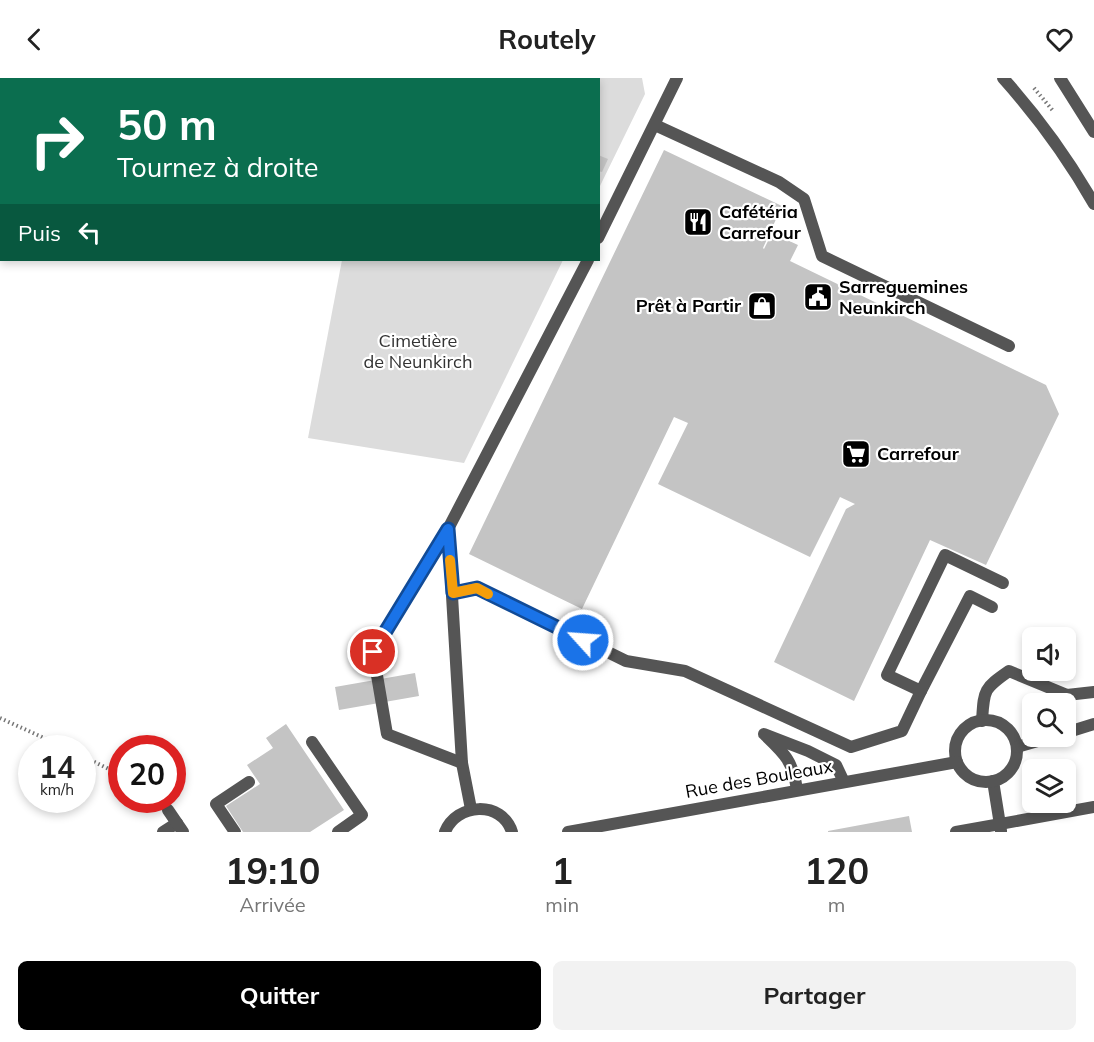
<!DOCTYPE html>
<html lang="fr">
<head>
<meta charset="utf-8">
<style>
	:root { --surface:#fff; --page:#f2f2f2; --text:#222; --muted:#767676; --accent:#000 }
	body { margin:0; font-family:Mulish,sans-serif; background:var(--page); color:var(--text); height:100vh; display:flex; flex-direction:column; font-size:22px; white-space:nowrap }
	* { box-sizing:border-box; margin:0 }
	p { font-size:20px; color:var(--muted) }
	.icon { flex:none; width:33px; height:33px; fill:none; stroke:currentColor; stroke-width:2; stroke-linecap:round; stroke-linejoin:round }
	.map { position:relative; height:754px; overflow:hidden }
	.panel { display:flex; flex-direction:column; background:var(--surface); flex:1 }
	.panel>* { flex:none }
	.guide { position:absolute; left:0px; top:0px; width:600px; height:183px; box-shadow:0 3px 9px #0003; background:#0b6e4f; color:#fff; overflow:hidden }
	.buttons { position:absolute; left:1022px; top:549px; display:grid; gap:12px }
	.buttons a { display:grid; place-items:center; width:54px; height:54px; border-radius:9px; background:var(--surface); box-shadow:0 3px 9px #0003; font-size:30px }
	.speed { position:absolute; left:18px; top:657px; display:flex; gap:12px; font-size:30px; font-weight:700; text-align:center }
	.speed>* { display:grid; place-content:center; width:78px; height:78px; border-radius:50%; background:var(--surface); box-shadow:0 3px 9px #0003; line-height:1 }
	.speed small { font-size:15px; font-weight:400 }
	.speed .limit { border:9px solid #d22; background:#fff; color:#111 }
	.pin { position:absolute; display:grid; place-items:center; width:51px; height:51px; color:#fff; margin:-26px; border:3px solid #fff; border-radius:50%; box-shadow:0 2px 6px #0007 }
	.me { position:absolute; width:66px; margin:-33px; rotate:296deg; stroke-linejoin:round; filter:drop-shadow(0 0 4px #0008) }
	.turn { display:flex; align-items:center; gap:21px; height:126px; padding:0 18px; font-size:27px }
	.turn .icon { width:78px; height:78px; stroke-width:2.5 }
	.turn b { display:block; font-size:42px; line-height:51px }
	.then { display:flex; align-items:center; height:57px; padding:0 18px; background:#0003; gap:12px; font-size:22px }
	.eta { display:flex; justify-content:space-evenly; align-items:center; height:102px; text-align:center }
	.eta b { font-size:36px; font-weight:700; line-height:42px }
	.cta { display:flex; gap:12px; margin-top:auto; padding:12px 18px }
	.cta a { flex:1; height:69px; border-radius:9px; background:var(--accent); color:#fff; font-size:24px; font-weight:700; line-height:69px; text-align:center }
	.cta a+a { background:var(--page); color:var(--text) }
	header { display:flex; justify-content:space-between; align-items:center; height:78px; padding:0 18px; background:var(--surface); font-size:27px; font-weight:700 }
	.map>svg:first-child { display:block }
	.green { fill:#dcdcdc }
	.building { fill:#c4c4c4 }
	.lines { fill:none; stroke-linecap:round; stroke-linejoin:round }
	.primary-casing { stroke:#dbdbdb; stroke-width:18 }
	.path { stroke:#777; stroke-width:4; stroke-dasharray:1.5 3; stroke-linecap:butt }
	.service { stroke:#555; stroke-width:12 }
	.minor { stroke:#555; stroke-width:12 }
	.primary { stroke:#000; stroke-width:15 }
	.route-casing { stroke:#114b97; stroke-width:15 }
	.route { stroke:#1a73e8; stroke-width:10 }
	.slow { stroke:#f59e0b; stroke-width:10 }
	.labels { text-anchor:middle; stroke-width:4.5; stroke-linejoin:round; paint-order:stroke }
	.poi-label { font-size:18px; font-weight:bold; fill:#000; stroke:#fff; text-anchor:start }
	.park-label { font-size:18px; fill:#333; stroke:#fff }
	.street-label { font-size:18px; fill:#000; stroke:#fff }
</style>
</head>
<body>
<header><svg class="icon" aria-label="back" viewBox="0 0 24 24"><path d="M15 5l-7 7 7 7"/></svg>Routely<svg class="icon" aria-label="heart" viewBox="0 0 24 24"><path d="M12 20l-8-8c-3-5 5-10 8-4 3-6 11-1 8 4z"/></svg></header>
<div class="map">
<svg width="1094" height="754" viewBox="0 0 1094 754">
	<rect width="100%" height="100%" fill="#fff"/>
	<g class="green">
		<path d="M341 0H642L645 16 599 110 598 2Z"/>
		<path d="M342 182H563L464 385 308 360Z"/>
	</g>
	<g class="building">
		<path d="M664 72 782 128 763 170 764 171 772 155 798 167 790 183 1046 307 1059 336 986 487 930 462 854 623 774 584 846 431 855 426 840 419 810 479 658 406 688 345 674 339 582 531 469 476Z"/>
		<path d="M598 77 608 81 602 94 598 93Z"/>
		<path d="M415 595 419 618 339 632 335 609Z"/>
		<path d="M286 646 344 732 310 754H243L226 728 260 706 247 687 273 670 266 660Z"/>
		<path d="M909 738 912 754H828V753Z"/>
	</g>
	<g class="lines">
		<g class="primary-casing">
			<path id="primary" d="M7 2 11 0"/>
		</g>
		<g class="path">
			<path d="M1034 10 1054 34"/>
			<path d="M0 640 66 670"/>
			<path d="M82 678 111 692 122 699"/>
		</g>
		<g class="service">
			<path d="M1003 0C1037 38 1069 82 1094 126"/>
			<path d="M655 47 779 104 804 121 822 178 1009 268"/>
			<path d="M598 160 677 0"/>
			<path d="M448 451 462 685 471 731"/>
			<path d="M453 515 477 510 626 583 685 593 851 669 902 653 921 613"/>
			<path d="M992 529 970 518 921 613 887 597 945 477 1003 505"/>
			<path d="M982 643C984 612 983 611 1009 593L1067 617 1094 614"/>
			<path d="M312 664 362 737 338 754"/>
			<path d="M462 685 387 656 373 574 448 451 588 182"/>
			<path d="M993 703 1001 753"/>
			<path d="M797 712C793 683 785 676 764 656L808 673 836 687 844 704"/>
			<path d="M163 754 177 745"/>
			<path d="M235 754 216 726 249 704"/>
			<path d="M956 754 1094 729"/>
		</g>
		<g class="minor">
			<path d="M1060 0 1094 54"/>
			<circle cx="986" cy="673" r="31"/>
			<path d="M1065 655 1094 646"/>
			<path d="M1017 669 1055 658"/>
			<path d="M168 732 183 754"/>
			<path d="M445 754C456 725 502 722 512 754"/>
			<path d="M568 754 957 684"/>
		</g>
		<use href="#primary" class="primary"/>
	</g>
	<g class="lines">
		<g class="route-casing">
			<path id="route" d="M373 574 448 451 453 515 477 510 583 562"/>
		</g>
		<use href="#route" class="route"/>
		<path class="slow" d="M450 482 453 515 477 510 488 516"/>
	</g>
	<defs>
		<g id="restaurant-square" transform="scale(1.5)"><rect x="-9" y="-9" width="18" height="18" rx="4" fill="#000" stroke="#fff"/><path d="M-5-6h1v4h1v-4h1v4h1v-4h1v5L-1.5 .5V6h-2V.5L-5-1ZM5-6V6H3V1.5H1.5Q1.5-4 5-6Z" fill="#fff"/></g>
		<g id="civic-square" transform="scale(1.5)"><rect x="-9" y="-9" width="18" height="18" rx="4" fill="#000" stroke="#fff"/><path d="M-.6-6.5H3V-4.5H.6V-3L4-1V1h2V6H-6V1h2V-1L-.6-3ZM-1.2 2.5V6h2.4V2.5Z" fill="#fff"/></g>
		<g id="shop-square" transform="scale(1.5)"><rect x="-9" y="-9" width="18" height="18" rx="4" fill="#000" stroke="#fff"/><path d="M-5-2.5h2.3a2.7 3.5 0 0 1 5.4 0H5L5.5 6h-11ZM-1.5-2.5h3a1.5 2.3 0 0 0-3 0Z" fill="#fff"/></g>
		<g id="supermarket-square" transform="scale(1.5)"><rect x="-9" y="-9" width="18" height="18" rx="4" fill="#000" stroke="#fff"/><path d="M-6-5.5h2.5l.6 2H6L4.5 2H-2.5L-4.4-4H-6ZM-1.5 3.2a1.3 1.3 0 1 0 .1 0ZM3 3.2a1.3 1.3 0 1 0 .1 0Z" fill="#fff"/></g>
	</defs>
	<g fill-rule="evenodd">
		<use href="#restaurant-square" x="698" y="144"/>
		<use href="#civic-square" x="818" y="219"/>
		<use href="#shop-square" x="762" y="228"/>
		<use href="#supermarket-square" x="856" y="376"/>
	</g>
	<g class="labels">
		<g class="poi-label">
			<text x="719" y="140">Cafétéria<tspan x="719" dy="21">Carrefour</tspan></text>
			<text x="839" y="215">Sarreguemines<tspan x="839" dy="21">Neunkirch</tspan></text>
			<text x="741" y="234" text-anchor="end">Prêt à Partir</text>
			<text x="877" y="382">Carrefour</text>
		</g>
		<g class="park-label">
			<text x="418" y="269">Cimetière<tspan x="418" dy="21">de Neunkirch</tspan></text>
		</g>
		<g class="street-label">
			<text transform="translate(759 701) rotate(-10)" y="6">Rue des Bouleaux</text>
		</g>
	</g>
</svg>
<div class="buttons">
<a><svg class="icon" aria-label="sound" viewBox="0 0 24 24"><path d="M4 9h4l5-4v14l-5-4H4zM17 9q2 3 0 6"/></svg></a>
<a><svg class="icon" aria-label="search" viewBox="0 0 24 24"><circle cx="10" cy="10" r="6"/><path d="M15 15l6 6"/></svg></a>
<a><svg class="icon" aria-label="layers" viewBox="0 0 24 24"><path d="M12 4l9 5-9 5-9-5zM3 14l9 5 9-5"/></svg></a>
</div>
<div class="speed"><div>14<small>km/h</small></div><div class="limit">20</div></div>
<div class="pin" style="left:373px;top:574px;background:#d93025"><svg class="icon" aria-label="arrive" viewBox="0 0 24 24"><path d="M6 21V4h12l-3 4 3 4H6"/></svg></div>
<svg class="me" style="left:583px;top:562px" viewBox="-20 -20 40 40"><circle r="17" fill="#1a73e8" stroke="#fff" stroke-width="3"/><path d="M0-11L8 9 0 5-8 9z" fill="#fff"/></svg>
<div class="guide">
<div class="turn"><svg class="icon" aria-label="right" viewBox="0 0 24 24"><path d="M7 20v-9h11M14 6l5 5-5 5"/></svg><div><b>50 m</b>Tournez à droite</div></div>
<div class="then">Puis<svg class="icon" aria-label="left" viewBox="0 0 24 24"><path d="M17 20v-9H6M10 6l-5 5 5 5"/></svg></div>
</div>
</div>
<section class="panel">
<div class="eta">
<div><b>19:10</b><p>Arrivée</p></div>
<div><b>1</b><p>min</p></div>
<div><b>120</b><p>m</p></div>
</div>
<div class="cta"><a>Quitter</a><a>Partager</a></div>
</section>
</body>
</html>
